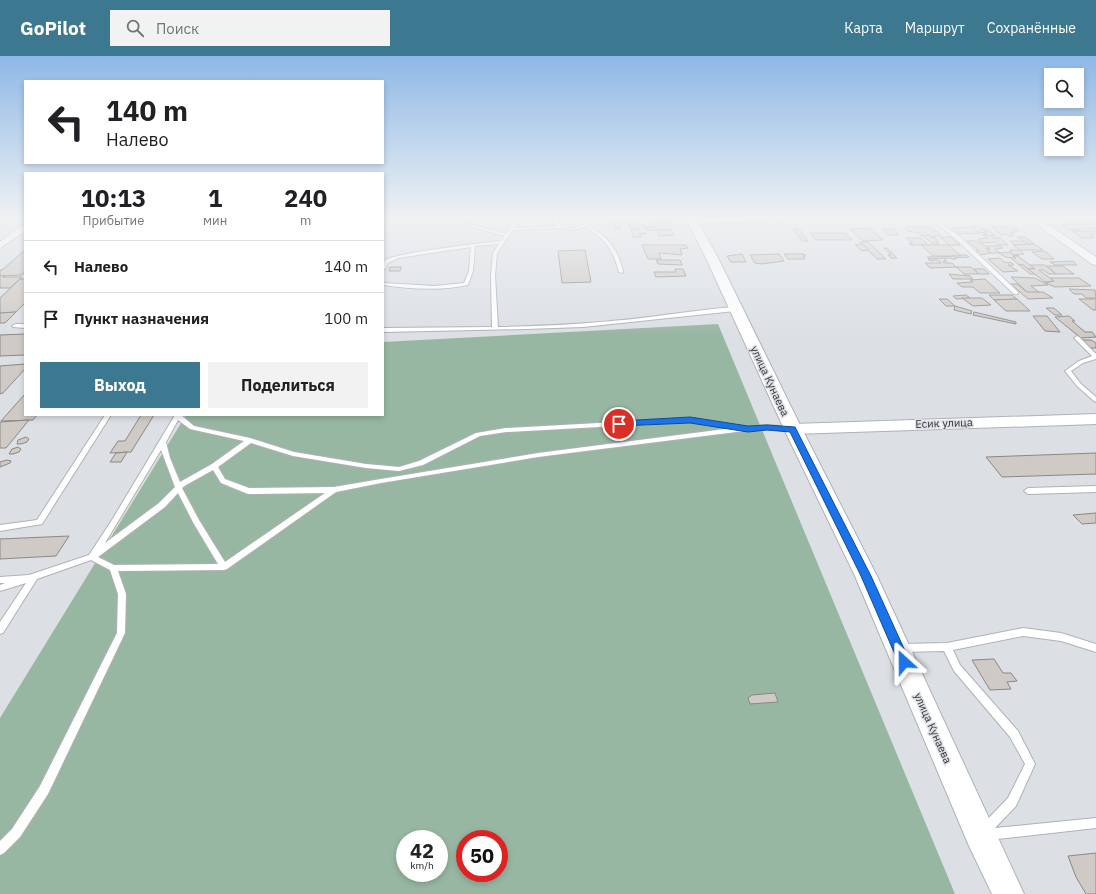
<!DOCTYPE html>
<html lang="ru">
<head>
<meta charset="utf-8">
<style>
	:root { --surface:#fff; --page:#f2f2f2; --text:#202124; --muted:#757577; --line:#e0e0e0; --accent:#3c7890 }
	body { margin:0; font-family:"IBM Plex Sans",sans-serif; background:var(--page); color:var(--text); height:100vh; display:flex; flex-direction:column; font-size:15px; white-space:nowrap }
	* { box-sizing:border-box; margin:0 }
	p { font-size:13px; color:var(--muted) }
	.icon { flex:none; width:22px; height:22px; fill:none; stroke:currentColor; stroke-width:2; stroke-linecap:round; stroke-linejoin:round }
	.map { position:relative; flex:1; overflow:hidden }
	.details { position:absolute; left:24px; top:116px; width:360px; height:244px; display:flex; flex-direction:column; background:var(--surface); border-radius:0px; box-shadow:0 2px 6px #0003 }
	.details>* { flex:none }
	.guide { position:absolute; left:24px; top:24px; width:360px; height:84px; border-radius:0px; box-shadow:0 2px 6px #0003; background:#fff; color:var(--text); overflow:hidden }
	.fabs { position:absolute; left:1044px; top:12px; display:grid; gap:8px }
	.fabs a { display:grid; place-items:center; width:40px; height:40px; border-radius:0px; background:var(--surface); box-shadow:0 2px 6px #0003; font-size:20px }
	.speed { position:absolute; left:396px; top:774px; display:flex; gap:8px; font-size:20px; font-weight:700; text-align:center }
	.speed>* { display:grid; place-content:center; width:52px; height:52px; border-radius:50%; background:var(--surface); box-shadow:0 2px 6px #0003; line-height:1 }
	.speed small { font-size:10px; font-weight:400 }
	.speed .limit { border:6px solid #d22; background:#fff; color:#111 }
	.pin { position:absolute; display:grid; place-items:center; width:34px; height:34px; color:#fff; margin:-17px; border:2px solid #fff; border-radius:50%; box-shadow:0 1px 4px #0007 }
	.me { position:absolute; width:44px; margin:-22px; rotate:336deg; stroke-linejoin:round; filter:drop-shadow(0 0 3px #0008) }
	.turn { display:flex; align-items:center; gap:14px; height:84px; padding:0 16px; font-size:18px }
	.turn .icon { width:52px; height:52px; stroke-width:2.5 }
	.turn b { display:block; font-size:28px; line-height:34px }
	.eta { display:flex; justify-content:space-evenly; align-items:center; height:68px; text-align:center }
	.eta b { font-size:24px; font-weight:700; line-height:28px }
	.cta { display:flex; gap:8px; margin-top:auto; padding:8px 16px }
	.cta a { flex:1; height:46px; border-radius:0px; background:var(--accent); color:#fff; font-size:16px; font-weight:700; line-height:46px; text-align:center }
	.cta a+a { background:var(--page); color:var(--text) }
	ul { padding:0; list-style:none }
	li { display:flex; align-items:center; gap:12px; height:52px; padding:0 16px; border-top:1px solid var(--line) }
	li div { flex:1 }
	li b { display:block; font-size:15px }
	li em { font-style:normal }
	header { display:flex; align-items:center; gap:24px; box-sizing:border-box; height:56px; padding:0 20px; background:var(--accent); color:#fff }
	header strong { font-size:19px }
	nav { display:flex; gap:22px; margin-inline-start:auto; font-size:14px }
	.search { width:280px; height:36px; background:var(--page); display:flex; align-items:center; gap:10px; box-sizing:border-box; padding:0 14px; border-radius:0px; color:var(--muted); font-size:15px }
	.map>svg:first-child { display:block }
	.green { fill:#98b7a3; fill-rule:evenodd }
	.building { fill:#cfcac6; stroke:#8c8783 }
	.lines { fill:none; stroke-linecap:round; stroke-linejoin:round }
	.service-casing { stroke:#aeb2b6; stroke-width:2 }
	.minor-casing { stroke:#aeb2b6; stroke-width:2 }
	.tertiary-casing { stroke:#aeb2b6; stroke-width:2 }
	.secondary-casing { stroke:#aeb2b6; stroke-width:2 }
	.service { fill:#fff; fill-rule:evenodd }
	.minor { fill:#fff; fill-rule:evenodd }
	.tertiary { fill:#fff; fill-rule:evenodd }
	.secondary { fill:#fff; fill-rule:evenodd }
	.route { fill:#1a73e8; stroke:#114b97 }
	.labels { text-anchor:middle; stroke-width:3; stroke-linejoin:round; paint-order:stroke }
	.street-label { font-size:11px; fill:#343537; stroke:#dce0e5 }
</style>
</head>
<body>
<header>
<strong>GoPilot</strong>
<div class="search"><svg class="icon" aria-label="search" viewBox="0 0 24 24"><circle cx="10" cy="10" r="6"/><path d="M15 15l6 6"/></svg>Поиск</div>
<nav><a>Карта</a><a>Маршрут</a><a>Сохранённые</a></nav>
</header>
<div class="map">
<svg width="1096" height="838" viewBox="0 0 1096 838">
	<rect width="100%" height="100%" fill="#dce0e5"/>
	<path class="green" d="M718 268 955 838H0V662L186 359H383V286ZM405 783H439V817H405ZM465 783H499V817H465Z"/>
	<g class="building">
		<path d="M653 164H668L671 174H646L645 171H655Z"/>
		<path d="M613 165H618L620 173H615Z"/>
		<path d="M628 166H635L636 169H645V171L631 173Z"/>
		<path d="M1065 168H1096V172L1070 174 1062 169H1066Z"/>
		<path d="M973 170H979L987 176 979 177 972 172 975 171Z"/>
		<path d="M906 171H931L941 179 931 181 929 179 921 180 919 177 908 175 905 173Z"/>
		<path d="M972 171 980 177 959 178 952 172Z"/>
		<path d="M992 171H1012L1019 175H1013L1015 177H1010L1014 180H1009L1007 178 1001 179Z"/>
		<path d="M869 172 883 184 863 185 850 173Z"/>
		<path d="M631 173H638L640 177H646V178H640L641 181H633Z"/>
		<path d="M793 173H799L808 185H802Z"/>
		<path d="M883 173H894L899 179H888Z"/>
		<path d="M982 173H987L996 180 986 179 983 177 987 176Z"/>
		<path d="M657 174H671L674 179 659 180Z"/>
		<path d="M1072 175H1096V178H1090L1094 181H1092L1093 182H1082Z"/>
		<path d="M810 177H846L852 184H816Z"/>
		<path d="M929 179 932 182H936L939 185H935L939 188H933L923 180Z"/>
		<path d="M983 179H990L994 182H1000L1008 189H998L995 186 983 187 978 183 988 182Z"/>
		<path d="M940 181H951L960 189H949Z"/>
		<path d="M1017 181H1025L1034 188H1029Z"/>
		<path d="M906 182H921L928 189H910L909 187H913Z"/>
		<path d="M967 185H977L990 193H986L991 197 979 199 975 195H979Z"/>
		<path d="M1010 185H1025L1029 188 1014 189Z"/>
		<path d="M860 186H868L886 203H877Z"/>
		<path d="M862 188 869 194 862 195 855 189Z"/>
		<path d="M1034 188 1043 194H1020L1013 189Z"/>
		<path d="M642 189H686L688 192 680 193 682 199 659 197 661 203H648Z"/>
		<path d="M921 189H948L961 200H933Z"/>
		<path d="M986 190H1000L1003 192 995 193 1000 197H991L986 193H990Z"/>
		<path d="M884 192H887L897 202H891L888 199H891Z"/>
		<path d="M25 194V216L21 219 0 220V214H2Z"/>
		<path d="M585 194 591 226 562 227 558 195Z"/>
		<path d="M1010 194H1020L1024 198 1013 199 1009 196H1012Z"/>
		<path d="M1045 195 1054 203H1042L1032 196Z"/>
		<path d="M1010 196 1013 199 1019 200H1013L1016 202H1011L1005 201 999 197Z"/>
		<path d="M742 198 746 206H731L727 200Z"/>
		<path d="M779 198 784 205 761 208 755 207 750 199Z"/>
		<path d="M784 198H804L806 200H803L805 203H788Z"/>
		<path d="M960 199H966L969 201 954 202 956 203H952L951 202 930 203 927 201 961 200Z"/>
		<path d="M1013 200H1018L1035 213H1028L1023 209H1019L1011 202H1016Z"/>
		<path d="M943 202 947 205 943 206 945 207H952L956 211 930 212 925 207H941L936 204 930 205 928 203Z"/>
		<path d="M1000 202 1004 206 1012 207 1014 209H1008L1018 215 1003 216 988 203Z"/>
		<path d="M656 204H680L682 209 658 208Z"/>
		<path d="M1073 205 1077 209H1055L1050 206Z"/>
		<path d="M1018 208 1023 209 1035 218H1030Z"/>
		<path d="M1030 209H1045L1056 218H1049L1043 214H1039L1054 225 1045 226 1028 213H1035Z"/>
		<path d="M1047 210H1063L1074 218H1056Z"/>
		<path d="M390 211H401L400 215H389Z"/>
		<path d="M956 211H971L979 218H964Z"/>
		<path d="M675 213H683L686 220 656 221 654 216H676Z"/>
		<path d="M974 213H984L989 218H979Z"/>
		<path d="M949 218 970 220 973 223H953Z"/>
		<path d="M0 220H5L3 221H22L10 232H0Z"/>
		<path d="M1011 221 1035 222 1048 229 1031 230 1040 237H1031L1027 236Z"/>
		<path d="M1050 222H1079L1091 230 1055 231 1045 227 1054 225Z"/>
		<path d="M20 223H25V247L16 256 0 257V242Z"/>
		<path d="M985 223 1000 237H980L973 231H962L957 227 973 226 970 224Z"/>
		<path d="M1011 228H1017L1027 236H1043L1053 242 1028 243Z"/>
		<path d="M1069 233 1095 234 1096 242H1086L1082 238H1074Z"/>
		<path d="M966 239 970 242 956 243 953 240Z"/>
		<path d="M989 239H1012L1017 243 994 244Z"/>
		<path d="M962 242H982L991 249 973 250Z"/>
		<path d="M939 243H947L955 250H946Z"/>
		<path d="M1017 243 1030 255H1006L994 244Z"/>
		<path d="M1079 243H1096V254H1093Z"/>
		<path d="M955 250 972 255 971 258 954 254Z"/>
		<path d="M1046 252H1054L1062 259H1055Z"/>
		<path d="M16 256 5 267H0V257Z"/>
		<path d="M974 256 1016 266V268L973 259Z"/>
		<path d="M1033 260H1047L1060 276 1045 275Z"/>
		<path d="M1069 260 1075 265H1072L1085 276H1092L1096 281 1081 282 1055 261Z"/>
		<path d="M25 278V299L0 300V279Z"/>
		<path d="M1081 284H1091L1096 287V292H1091Z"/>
		<path d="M25 308V313L3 337 0 338V310Z"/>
		<path d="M25 338V359H37L33 364 1 365Z"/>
		<path d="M141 359H154L131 396 110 397 118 385H125Z"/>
		<path d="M29 364 6 392H0V366Z"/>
		<path d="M26 381 29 383 27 386 21 388H17L18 384Z"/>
		<path d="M18 391 21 393 19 396 13 398H9L12 393Z"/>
		<path d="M127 396 121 406H110L116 397Z"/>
		<path d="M1096 397V418L1002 421 986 401Z"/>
		<path d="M7 404 11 405 10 407 0 411V406Z"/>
		<path d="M1096 457V467L1082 468 1073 459Z"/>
		<path d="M69 480 56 500 0 503V483Z"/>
		<path d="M994 603 1003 617H1011L1017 625 1007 626 1011 633 990 634 972 604Z"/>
		<path d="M775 637 778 646 750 648 748 642 752 639Z"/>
		<path d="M1096 797V838H1086L1076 821 1068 800Z"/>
	</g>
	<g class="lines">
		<g class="service-casing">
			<g id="service">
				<path d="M436 161H442L506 178C512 169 516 161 528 161L518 166 515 172 556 170 554 167V161H558V167C567 176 585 173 589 161H593L591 166 588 169C603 178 614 188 620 205 621 209 623 213 623 217L619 216C612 192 607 185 586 171L575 174 560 172 513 174 497 197 495 219 498 271C535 270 573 269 611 265 652 262 693 254 735 251L738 253 735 255 583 271 526 273 383 276V272L492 271 491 219 493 197 499 188 475 190 473 215 468 229C440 235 411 233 383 229V227L435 230 464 227 469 215 471 191 398 202 388 207 385 213 383 214C383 212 382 207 384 205 392 197 484 187 501 185L505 180Z"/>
				<path d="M929 161H933L961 182 1018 236V238H1014L957 184Z"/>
				<path d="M15 268H25V272L13 271 12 270Z"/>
				<path d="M1077 280 1079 281 1096 298V303L1083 307 1071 315 1081 328 1096 341V346L1094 345 1077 330 1065 315 1079 305 1092 300 1074 282Z"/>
				<path d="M105 359H111L42 468 0 475V469L37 464Z"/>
				<path d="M175 359H181L194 370 250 382 294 396 366 408 399 411 419 405 476 377 506 372 690 362 738 369 740 370 741 371 767 369 792 371 795 373 792 375 767 373 744 375 538 401 381 427 336 436 227 513 224 514 118 515 126 538 125 577 48 738 20 781 4 797 0 799V785L12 773 40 730 117 577 118 538 110 514 91 504 37 523 3 577 0 578V566L26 527 0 535V529L5 527H0V521L29 519 89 499 112 464ZM178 364 190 373 244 385 212 408 180 426 170 402 166 386ZM690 366 733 372 538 397 381 423 334 431 249 432 225 423 218 411 251 387 293 400 366 412 399 415 423 409 480 380 506 376ZM161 394 175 431 159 447 105 487ZM213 414 221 427 248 438 325 437 225 506 199 464 182 432 186 429ZM178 437 194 468 218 508 114 509 98 501 165 451Z"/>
				<path d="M1096 430V436L1028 438 1024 435 1028 432Z"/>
				<path d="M1023 572 1061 577 1096 588V596L1061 585 1023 580 953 594 960 609 1018 675 1035 708 1016 750 995 772 1096 762V772L988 784 984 782 983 779 981 778 979 774 981 770 1008 742 1025 708 1010 681 954 615 944 595 902 596 899 595 898 592 899 589 902 588 947 587Z"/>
			</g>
		</g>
		<g class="minor-casing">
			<g id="minor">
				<path d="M762 161H849L845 163 692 167 688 165 692 163Z"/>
				<path d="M22 169H25V175L0 192V186Z"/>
			</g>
		</g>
		<g class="tertiary-casing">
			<g id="tertiary">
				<path d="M1026 161H1037L1096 201V209L1092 208Z"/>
				<path d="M1096 358V368L793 378 788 376 786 373 788 370 793 368Z"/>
			</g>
		</g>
		<g class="secondary-casing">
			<path id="secondary" d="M685 161H695L718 202 802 373 877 520 1024 838H992L969 790 855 520 784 373 706 202Z"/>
		</g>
		<use href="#service" class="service"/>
		<use href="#minor" class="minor"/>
		<use href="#tertiary" class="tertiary"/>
		<use href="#secondary" class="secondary"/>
	</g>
	<linearGradient id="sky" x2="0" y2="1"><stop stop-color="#8eb8e6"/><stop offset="0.58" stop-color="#eff1f3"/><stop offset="1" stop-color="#eff1f3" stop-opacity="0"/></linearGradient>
	<rect width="1096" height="278" fill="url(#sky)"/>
	<path class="route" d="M690 361 748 370 767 369 795 371 871 520 910 606 908 610 904 612 900 610 861 520 790 376 767 374 748 376 690 367 619 370 615 368 619 365Z"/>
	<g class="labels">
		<g class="street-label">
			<text transform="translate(770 325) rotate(65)" y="4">улица Кунаева</text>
			<text transform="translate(944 367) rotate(-2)" y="4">Есик улица</text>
			<text transform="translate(933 672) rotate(66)" y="4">улица Кунаева</text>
		</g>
	</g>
</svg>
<div class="fabs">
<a><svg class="icon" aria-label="search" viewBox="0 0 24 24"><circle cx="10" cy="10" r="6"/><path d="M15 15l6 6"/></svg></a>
<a><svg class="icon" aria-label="layers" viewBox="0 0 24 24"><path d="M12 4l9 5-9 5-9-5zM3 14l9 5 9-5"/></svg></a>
</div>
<div class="speed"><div>42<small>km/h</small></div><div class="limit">50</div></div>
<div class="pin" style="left:619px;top:368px;background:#d93025"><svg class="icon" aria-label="arrive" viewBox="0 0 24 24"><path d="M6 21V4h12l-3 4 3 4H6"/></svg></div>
<svg class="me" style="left:904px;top:606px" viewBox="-20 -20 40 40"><path d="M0-17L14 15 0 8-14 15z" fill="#1a73e8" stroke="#fff" stroke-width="4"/></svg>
<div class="guide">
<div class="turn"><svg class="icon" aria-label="left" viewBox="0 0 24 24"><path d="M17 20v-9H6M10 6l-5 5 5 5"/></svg><div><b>140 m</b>Налево</div></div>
</div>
<section class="details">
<div class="eta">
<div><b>10:13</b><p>Прибытие</p></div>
<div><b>1</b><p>мин</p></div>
<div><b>240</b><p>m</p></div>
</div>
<ul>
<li><svg class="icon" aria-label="left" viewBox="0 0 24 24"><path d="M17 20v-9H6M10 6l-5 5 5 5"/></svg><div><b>Налево</b></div><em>140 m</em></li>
<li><svg class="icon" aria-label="arrive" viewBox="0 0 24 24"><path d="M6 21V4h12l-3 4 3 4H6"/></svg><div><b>Пункт назначения</b></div><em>100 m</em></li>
</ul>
<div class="cta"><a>Выход</a><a>Поделиться</a></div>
</section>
</div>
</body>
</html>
